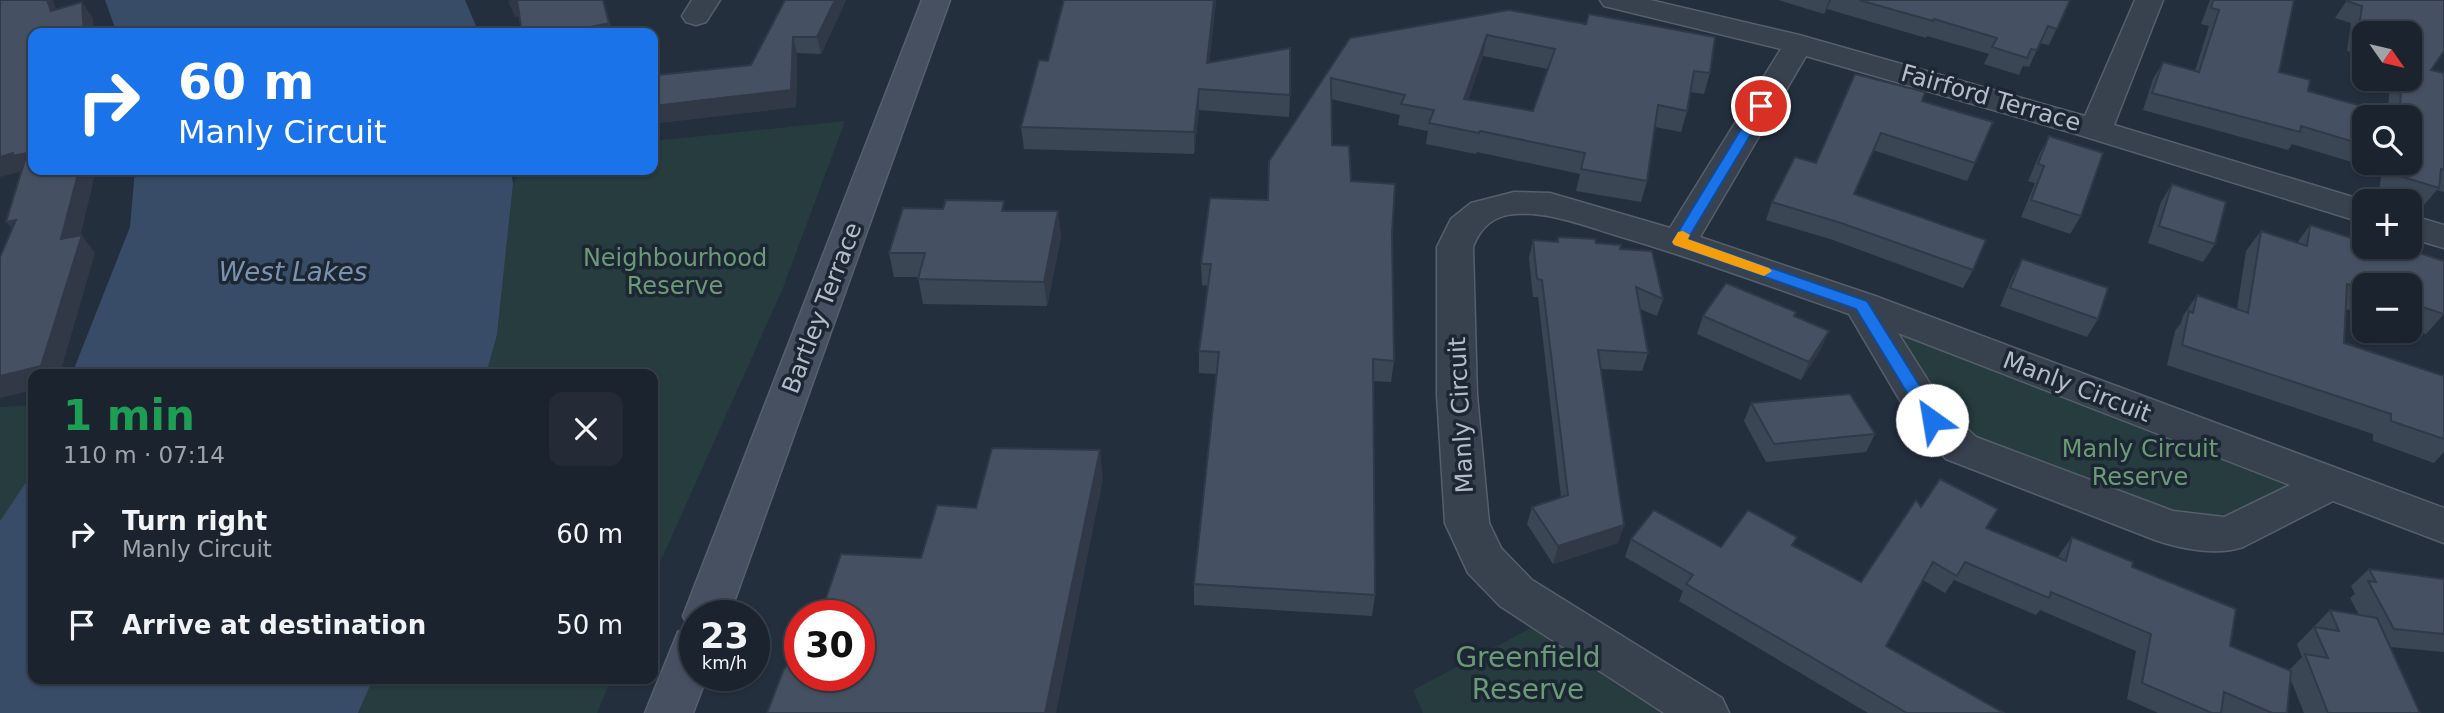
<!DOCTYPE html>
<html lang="en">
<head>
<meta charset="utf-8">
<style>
	:root { --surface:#1b232e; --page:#242b36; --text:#f1f3f6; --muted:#a0a4aa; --line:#39404a }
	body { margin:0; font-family:"DejaVu Sans",sans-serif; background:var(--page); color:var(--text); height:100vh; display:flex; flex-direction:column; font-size:26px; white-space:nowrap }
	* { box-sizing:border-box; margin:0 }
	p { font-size:23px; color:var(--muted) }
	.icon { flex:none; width:38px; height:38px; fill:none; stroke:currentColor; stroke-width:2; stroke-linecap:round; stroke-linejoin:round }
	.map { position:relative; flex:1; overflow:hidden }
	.panel { position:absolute; left:28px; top:369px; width:630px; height:315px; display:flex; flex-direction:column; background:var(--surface); border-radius:14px; box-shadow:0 2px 5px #0004,0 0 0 2px var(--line) }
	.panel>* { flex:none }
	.guide { position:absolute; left:28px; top:28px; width:630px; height:147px; border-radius:14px; box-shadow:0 2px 5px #0004,0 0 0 2px var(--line); background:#1a73e8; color:#fff; overflow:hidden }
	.needle { width:46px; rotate:124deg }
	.tools { position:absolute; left:2352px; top:21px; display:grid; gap:14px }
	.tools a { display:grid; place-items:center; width:70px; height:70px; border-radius:14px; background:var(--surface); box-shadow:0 2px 5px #0004,0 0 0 2px var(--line); font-size:35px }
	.speed { position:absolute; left:679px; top:600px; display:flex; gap:14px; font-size:35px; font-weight:700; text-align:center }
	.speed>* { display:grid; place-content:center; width:91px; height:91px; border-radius:50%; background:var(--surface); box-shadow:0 2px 5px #0004,0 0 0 2px var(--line); line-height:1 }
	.speed small { font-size:18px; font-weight:400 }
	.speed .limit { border:10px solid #d22; background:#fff; color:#111 }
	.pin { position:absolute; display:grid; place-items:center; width:60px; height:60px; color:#fff; margin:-30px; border:4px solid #fff; border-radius:50%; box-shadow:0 2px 7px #0007 }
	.me { position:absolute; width:77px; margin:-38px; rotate:328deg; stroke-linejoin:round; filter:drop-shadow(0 0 5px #0008) }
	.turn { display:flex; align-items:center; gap:24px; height:147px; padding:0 35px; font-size:32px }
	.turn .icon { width:91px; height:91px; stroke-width:2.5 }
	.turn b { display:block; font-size:49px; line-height:60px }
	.round { display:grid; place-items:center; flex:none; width:74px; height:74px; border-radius:14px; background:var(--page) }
	.headline { display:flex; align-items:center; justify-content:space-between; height:119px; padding:0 35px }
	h1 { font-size:42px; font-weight:600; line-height:52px; color:#1e9e55 }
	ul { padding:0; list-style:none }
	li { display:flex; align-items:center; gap:21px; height:91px; padding:0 35px }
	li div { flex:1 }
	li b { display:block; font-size:26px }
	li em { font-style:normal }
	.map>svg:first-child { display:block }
	.green { fill:#263c3f }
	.water { fill:#394c67 }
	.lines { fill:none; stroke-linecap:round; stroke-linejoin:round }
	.street-casing { stroke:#565f6c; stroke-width:3 }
	.secondary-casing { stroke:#565f6c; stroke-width:3 }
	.street { fill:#38414e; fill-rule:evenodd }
	.secondary { fill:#465061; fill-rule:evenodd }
	.wall { fill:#3b4654; fill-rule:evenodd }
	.shaded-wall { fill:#303945 }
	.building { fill:#455162; stroke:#303945; stroke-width:2; fill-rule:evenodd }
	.route { fill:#1a73e8; stroke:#114b97; stroke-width:2 }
	.slow { fill:#f59e0b }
	.labels { text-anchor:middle; stroke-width:7; stroke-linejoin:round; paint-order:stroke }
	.street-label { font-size:24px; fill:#b4bcc9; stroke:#1d2633 }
	.park-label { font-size:24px; fill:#6b9a76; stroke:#1d2633 }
	.water-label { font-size:26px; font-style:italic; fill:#7c92b1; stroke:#1d2633 }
	.near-park-label { font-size:28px; fill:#6b9a76; stroke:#1d2633 }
</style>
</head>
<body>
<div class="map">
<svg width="2444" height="713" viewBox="0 0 2444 713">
	<rect width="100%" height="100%" fill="#242f3e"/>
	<g class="green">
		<path d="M845 121 783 288 653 578V374H486L497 335 513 184 521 170H653V141Z"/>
		<path d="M1862 305 2332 483 2228 535 1961 448Z"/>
		<path d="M33 405V472L0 521V407Z"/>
		<path d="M1531 628 1661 713H1423L1413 690Z"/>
		<path d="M373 679H611L597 713H358Z"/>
	</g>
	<g class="water">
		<path d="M105 0H465L479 33H117Z"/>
		<path d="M135 170H511L513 184 497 335 486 374H72L130 227Z"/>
		<path d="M33 472V679H373L358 713H0V521Z"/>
	</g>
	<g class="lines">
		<g class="street-casing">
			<g id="street">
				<path d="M692 0H720L706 22 696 25 686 22 682 16Z"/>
				<path d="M1600 0H1650L1799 35 2085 116 2135 0H2163L2114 125 2366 201 2364 223 2073 133 1806 56 1700 237 1875 296 2444 508V543L2333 501 2243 547C2217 556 2181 549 2155 540L1946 459 1918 431 1849 314C1771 287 1694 258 1615 235 1583 225 1550 212 1516 214 1494 215 1480 228 1473 247L1477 395 1489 523 1501 548 1532 580 1722 698 1729 713H1664L1500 606 1468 573 1445 523 1437 395V247L1451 219 1471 203 1483 200 1514 192 1550 193 1670 228 1781 49 1604 6ZM1898 333 2290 485 2224 517 2173 511 1976 437 1946 409Z"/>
				<path d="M2410 215 2444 225V248L2410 238Z"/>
			</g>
		</g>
		<g class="secondary-casing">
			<path id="secondary" d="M922 0H950L729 616H695V676H707L693 713H645L678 632 689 628 683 616Z"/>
		</g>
		<use href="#street" class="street"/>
		<use href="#secondary" class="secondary"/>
	</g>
	<g class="wall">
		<path d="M846 0 821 54 797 53 796 107 658 123 653 108V102L751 65Z"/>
		<path d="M1216 0 1209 63 1290 95 1289 117 1199 110 1194 154 1024 149 1021 127 1048 61Z"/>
		<path d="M1778 0H2070L2049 45 2040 43 2029 67 2023 66 2019 75 1984 64 1989 54 1927 36 1926 38 1827 9 1824 14Z"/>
		<path d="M2210 0H2294L2279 72 2308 91 2388 114 2390 79H2410V33H2364V56L2347 51 2351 23 2335 18 2347 0H2444L2431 70 2444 73V192L2437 190 2424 205 2379 191 2382 171 2292 144 2288 150 2143 110 2153 79 2163 62 2195 71 2209 26 2201 24ZM2364 117 2410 163H2364Z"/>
		<path d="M1509 10 1710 73 1704 94 1690 92 1687 111 1681 132 1655 127 1647 181 1641 202 1576 191 1580 174 1477 152 1476 154 1426 144 1428 131 1398 125 1400 115 1331 99 1332 145 1351 181 1392 234 1394 361 1391 382 1373 381 1375 595 1372 616 1194 605V584L1216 374 1199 373V351L1208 286 1202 285 1201 264 1268 200 1350 38ZM1483 56 1548 69 1533 111 1468 100Z"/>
		<path d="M1922 101 1975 163 1967 181 1873 150 1854 194 1973 270 1963 288 1833 240 1766 220 1772 202 1816 163Z"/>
		<path d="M2049 136 2081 216 2070 234 2021 217 2035 183 2028 181 2040 153Z"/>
		<path d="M2172 184 2215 244 2203 262 2148 243 2161 202Z"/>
		<path d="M1005 211 1061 236 1047 306 923 304 918 277H894L889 253Z"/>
		<path d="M2310 225 2396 252 2400 247 2444 314 2426 334 2410 329V285H2364V314L2346 309 2344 343 2444 376V452L2434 463 2373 441V434L2167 365 2175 331 2181 323 2183 316 2197 295 2237 309 2246 251 2261 231 2297 243Z"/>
		<path d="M1558 237 1620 249 1663 299 1657 316 1640 309 1648 353 1642 371 1601 369 1624 525 1618 543 1553 564 1527 524 1532 507 1561 497 1538 297H1533L1529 258 1533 240 1556 242Z"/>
		<path d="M2022 259 2098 319 2087 337 2000 306 2012 277Z"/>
		<path d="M1796 312 1795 317 1821 349 1801 380 1697 334 1703 316Z"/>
		<path d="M1751 403 1875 434 1866 452 1766 462 1744 421Z"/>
		<path d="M1921 507 1986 528 2058 558 2059 555 2072 537 2132 567 2230 646 2289 670 2302 657 2297 644 2330 610 2359 615 2350 598 2355 594 2351 586 2369 569 2444 579V652L2390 647 2420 713H2304L2290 678 2287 713H2158L2127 699 2136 651 2040 610 2036 615 1954 580 1945 593 1923 580 1886 646 2004 713H1868L1679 601 1683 591 1625 557 1631 539 1721 547 1793 545 1861 582Z"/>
	</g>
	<g class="shaded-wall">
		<path d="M47 0H53L62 28 51 11Z"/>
		<path d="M512 0H517L523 16 515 17 508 1Z"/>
		<path d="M603 0H604L613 33H582L581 29Z"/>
		<path d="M835 0H846L821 54 817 37Z"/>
		<path d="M1214 0H1216L1207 84V63Z"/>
		<path d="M1829 0H1831L1827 9 1824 14Z"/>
		<path d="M82 2 93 18 94 33H84Z"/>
		<path d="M1487 35 1483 56 1461 120 1464 99Z"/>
		<path d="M793 37 797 53 796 107 658 123 653 106 791 90Z"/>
		<path d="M1199 89V110L1194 154V132Z"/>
		<path d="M13 153H27L24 171 0 177V157Z"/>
		<path d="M79 170H96L78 247 82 235 95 253 60 374H33V390L0 398V376L61 239Z"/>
		<path d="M1058 211 1061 236 1047 306 1044 282Z"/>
		<path d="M16 220 21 239 6 222Z"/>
		<path d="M1829 331 1821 349 1801 380 1809 362Z"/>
		<path d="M1100 450 1103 480 1056 713H1045Z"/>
		<path d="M1624 525 1618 543 1553 564 1558 546Z"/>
	</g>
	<g class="building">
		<path d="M0 0H47L51 11 82 2 84 33H33V170H79L61 239 82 235 41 366 0 376V257L16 220 6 222 27 153 12 156 13 153 0 157Z"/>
		<path d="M517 0H603L609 23 581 29 582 33H522Z"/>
		<path d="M785 0H835L817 37H793L791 90 653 106 658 75 751 65Z"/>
		<path d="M1064 0H1214L1207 63 1290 48V95L1199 89 1194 132 1021 127 1039 60 1048 61Z"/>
		<path d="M1859 0H2070L2057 29 2048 26 2037 50 2031 49 2027 58 1992 47 1997 38 1934 19 1933 21Z"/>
		<path d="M2213 0H2294L2279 72 2310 80 2308 91 2400 117 2401 79H2410V33H2364V36L2358 34 2362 6 2346 1 2347 0H2444V51L2431 70 2444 73V170L2441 169 2439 188 2393 174 2394 163H2410V117H2364V145L2301 126 2300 132 2152 93 2163 62 2199 72 2219 10 2211 8Z"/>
		<path d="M1509 10 1586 24 1589 14 1715 37 1710 73 1694 71 1687 111 1658 105 1647 181 1581 169 1585 153 1480 131 1479 133 1429 123 1434 110 1401 104 1405 95 1331 78 1332 145 1349 146 1351 181 1395 184 1392 234 1394 361 1373 359 1375 595 1194 584 1219 352 1199 351 1211 264H1201L1210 198 1268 200 1269 161 1350 38ZM1487 35 1555 49 1533 111 1464 99Z"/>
		<path d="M1855 74 1925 92 1922 101 1993 122 1975 163 1881 133 1854 194 1986 240 1973 270 1841 223 1772 202 1795 157 1816 163Z"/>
		<path d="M2049 136 2103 153 2081 216 2031 200 2044 166 2038 164Z"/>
		<path d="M2172 184 2226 202 2215 244 2159 226Z"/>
		<path d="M946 200 1004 201 1002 211H1058L1044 282 918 279 925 253H889L903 208 943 209Z"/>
		<path d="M2310 225 2364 242V247H2379L2400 253V247L2444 261V314L2410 303V285H2364V289L2347 284 2344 343 2444 376V439L2391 421V414L2182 345 2189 311 2193 313 2197 295 2248 313 2261 231 2307 246Z"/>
		<path d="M1558 237 1595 239 1596 243 1621 245 1620 249 1652 251 1663 299 1636 287 1648 353 1598 350 1624 525 1558 546 1532 507 1568 495 1542 280 1537 279 1533 240 1558 242Z"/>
		<path d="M2022 259 2108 288 2098 319 2010 288Z"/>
		<path d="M1726 283 1796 312 1794 316 1829 331 1809 362 1703 316Z"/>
		<path d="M1850 394 1875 434 1774 444 1751 403Z"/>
		<path d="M992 448 1100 450 1045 713H767L784 669 800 649V676H859V616H820L841 554 921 558 937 505 976 508Z"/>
		<path d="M1940 479 1998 509 1986 528 2066 561 2072 537 2133 562 2132 567 2236 609 2230 646 2291 671 2287 713H2272L2224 692 2221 713H2212L2142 683 2151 634 2051 592 2049 598 1965 562 1957 576 1933 562 1886 646 2004 713H1907L1686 584 1693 575 1631 539 1654 510 1721 547 1748 510 1797 537 1792 545 1861 582 1916 500 1921 507Z"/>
		<path d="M2369 569 2444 579V634L2394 629 2368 581 2376 582Z"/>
		<path d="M2330 610 2377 618 2420 713H2328L2305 654 2328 658 2314 627 2339 631Z"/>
	</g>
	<path class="route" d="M1761 103 1768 106 1688 239 1867 301 1938 415 1941 420 1938 424H1926L1856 309 1674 245 1672 242 1755 106Z"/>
	<path class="slow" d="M1683 231 1690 235 1688 239 1769 268 1772 271 1764 276 1674 245 1672 242 1678 232Z"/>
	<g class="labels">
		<g class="street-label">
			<text transform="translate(1991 98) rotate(16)" y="8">Fairford Terrace</text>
			<text transform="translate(822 308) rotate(-69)" y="8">Bartley Terrace</text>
			<text transform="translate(2077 387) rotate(21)" y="8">Manly Circuit</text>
			<text transform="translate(1461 415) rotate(-93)" y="8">Manly Circuit</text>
		</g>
		<g class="park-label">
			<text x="675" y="266">Neighbourhood<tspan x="675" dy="28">Reserve</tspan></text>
			<text x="2140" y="457">Manly Circuit<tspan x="2140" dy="28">Reserve</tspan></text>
		</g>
		<g class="water-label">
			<text x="293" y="281">West Lakes</text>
		</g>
		<g class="near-park-label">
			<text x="1528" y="667">Greenfield<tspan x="1528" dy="32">Reserve</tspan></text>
		</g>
	</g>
</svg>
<div class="tools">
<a><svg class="needle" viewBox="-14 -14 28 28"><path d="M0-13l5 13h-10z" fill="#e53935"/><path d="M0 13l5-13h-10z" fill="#a0a4aa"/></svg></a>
<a><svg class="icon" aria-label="search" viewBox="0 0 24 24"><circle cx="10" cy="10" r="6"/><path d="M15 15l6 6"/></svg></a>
<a>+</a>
<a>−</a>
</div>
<div class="speed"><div>23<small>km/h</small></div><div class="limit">30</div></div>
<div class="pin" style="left:1761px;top:106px;background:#d93025"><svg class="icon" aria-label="arrive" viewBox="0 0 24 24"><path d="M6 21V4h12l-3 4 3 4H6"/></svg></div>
<svg class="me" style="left:1932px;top:420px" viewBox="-20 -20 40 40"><circle r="19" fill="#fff"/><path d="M0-13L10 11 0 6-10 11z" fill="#1a73e8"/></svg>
<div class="guide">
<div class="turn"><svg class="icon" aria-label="right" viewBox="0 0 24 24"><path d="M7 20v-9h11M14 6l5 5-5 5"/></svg><div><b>60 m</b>Manly Circuit</div></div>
</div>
<section class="panel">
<div class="headline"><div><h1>1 min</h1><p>110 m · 07:14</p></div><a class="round"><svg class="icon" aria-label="close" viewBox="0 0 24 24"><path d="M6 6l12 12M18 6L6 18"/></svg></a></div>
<ul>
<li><svg class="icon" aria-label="right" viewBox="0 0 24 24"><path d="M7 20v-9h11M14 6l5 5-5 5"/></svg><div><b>Turn right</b><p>Manly Circuit</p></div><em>60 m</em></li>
<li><svg class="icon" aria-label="arrive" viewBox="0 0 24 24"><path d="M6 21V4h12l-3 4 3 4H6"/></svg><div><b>Arrive at destination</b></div><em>50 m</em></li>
</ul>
</section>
</div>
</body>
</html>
